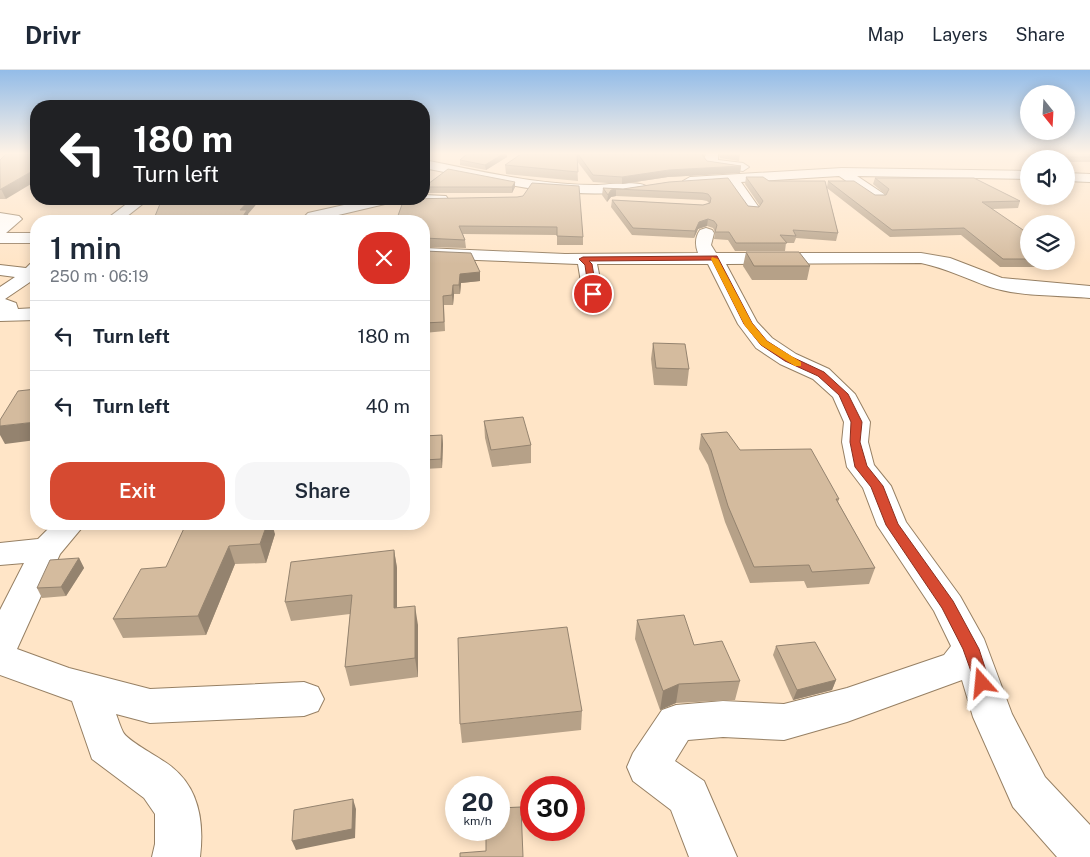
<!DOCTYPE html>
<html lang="en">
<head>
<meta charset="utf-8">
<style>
	:root { --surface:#fff; --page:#f6f6f7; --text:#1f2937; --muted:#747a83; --line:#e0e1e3; --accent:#d64a31 }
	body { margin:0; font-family:"Public Sans",sans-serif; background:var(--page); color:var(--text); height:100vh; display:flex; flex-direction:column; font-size:19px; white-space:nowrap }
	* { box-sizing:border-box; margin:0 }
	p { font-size:16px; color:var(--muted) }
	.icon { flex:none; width:28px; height:28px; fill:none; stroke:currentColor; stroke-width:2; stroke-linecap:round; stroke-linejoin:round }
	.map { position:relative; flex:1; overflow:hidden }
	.side { position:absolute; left:30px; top:145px; width:400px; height:315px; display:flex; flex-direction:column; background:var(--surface); border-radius:20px; box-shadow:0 2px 12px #0003 }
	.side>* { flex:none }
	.top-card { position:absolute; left:30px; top:30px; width:400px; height:105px; border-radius:20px; box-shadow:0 2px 12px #0003; background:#202124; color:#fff; overflow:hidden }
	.needle { width:32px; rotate:162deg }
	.fabs { position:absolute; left:1020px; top:15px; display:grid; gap:10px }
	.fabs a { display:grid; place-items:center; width:55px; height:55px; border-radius:50%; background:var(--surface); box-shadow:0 2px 12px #0003; font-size:25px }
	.speed { position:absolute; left:445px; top:706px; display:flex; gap:10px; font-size:25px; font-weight:700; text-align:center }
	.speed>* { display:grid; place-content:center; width:65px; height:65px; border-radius:50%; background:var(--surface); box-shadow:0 2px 12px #0003; line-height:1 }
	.speed small { font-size:12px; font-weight:400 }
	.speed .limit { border:8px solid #d22; background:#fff; color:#111 }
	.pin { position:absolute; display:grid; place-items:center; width:42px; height:42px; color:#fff; margin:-21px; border:2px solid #fff; border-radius:50%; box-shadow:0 1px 5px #0007 }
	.me { position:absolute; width:55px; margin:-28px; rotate:342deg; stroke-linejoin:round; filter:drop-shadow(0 0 4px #0008) }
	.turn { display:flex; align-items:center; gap:18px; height:105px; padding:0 20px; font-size:22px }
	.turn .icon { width:65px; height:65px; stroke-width:2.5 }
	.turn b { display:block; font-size:35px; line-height:42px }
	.round { display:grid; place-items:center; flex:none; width:52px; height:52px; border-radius:20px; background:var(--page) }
	.overview { display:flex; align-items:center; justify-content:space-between; height:85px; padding:0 20px }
	h1 { font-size:30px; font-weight:600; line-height:38px }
	.button { display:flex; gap:10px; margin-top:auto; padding:10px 20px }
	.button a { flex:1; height:58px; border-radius:20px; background:var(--accent); color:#fff; font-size:20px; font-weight:600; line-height:58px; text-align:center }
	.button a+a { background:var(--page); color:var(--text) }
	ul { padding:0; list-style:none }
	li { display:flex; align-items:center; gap:15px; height:70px; padding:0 20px; border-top:1px solid var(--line) }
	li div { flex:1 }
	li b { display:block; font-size:19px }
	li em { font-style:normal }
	header { display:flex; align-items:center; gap:30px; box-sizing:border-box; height:70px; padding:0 25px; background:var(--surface); border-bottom:1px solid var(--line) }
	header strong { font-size:24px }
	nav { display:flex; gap:28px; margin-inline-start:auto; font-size:18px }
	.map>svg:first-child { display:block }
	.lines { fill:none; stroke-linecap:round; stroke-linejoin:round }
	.minor-casing { stroke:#978064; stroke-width:2 }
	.minor { fill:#fff; fill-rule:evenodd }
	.wall { fill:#b6a188 }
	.shaded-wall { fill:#94836f }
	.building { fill:#d4bb9e; stroke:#94836f }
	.route { fill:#d64a31; stroke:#8b3020 }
	.slow { fill:#f59e0b }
</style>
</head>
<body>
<header>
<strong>Drivr</strong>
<nav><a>Map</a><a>Layers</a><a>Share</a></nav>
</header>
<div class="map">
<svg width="1090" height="787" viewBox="0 0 1090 787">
	<rect width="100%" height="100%" fill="#ffe5c7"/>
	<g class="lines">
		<g class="minor-casing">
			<g id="minor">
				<path d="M706 84H718V90L743 93 749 97 743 101 706 96 703 91Z"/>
				<path d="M424 90C480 101 537 115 595 115 605 115 642 110 647 117 642 123 633 122 626 122 558 129 490 111 424 98Z"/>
				<path d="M842 98 1029 101V109L857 106 884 124 886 127 884 130H874L839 106 741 112 760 139 758 142H748L728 113 690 115 683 111 690 107Z"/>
				<path d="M1066 103 1090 104V112L1066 111Z"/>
				<path d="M424 125 446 126 448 129 446 132 441 133 385 134 313 151 308 149 305 146 308 143 371 129H424Z"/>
				<path d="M133 129H149L121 151H104Z"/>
				<path d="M0 143 19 146 22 149 6 163H36V173H0Z"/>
				<path d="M706 158 712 160 714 163 711 175 716 183H921L950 188 1002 208 1090 216V228C1058 225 1021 227 990 217 967 209 946 198 921 193L726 194 757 252 772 268 796 284 829 299 855 324 870 352 868 372 874 395 891 416 906 452 960 526 984 569 1012 644 1045 707 1090 755V787H1057L1013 737 973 647 962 610 847 652 784 670 723 667 688 670 675 691 704 711 737 787H689L671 740 633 711 627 697 633 683 662 640 676 635 723 631 784 634 847 618 944 585 951 576 934 541 877 455 863 418 847 397 842 372 844 352 833 327 813 309 780 294 756 278 738 254 708 194H597L603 224 600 228 593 230 586 228 583 224 578 194 424 188V178L565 184 698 183C695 175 695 167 700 160Z"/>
				<path d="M36 193V208L5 229 16 233 18 239 36 238V250L0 251V217L15 207 0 205V195L26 198 30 194Z"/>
				<path d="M53 454H85L60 484 17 579 69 598 150 619 304 612 318 617 324 629 318 641 304 646 150 653 116 644C118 649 120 656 123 662 128 672 162 688 173 698 200 720 204 755 200 787H152L155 774V744L144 728 92 689 72 631 0 605V540L24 493 0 495V473L38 469Z"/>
			</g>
		</g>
		<use href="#minor" class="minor"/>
	</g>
	<g class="wall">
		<path d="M467 84H507V87L486 100 460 95V90Z"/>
		<path d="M577 84H705L704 87 707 91 741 96 740 103 668 107 622 114 593 112 577 91 578 111 506 104 505 95Z"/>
		<path d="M719 84H740L739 91 720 88Z"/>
		<path d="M1027 84H1090V92H1066V89H1029V92H1028Z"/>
		<path d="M0 90 6 129H0Z"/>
		<path d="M746 107 769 111 827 117 828 111 875 125H886L873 114 875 108 1020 131 1018 138 992 139 1029 164V191H1056L1053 197H1000L961 165 890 167 827 118 838 163 836 171 796 168 794 173H786L785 181H735L728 170 714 169 715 162 713 158 707 156 698 159 694 168 632 165 611 137 612 130 703 135 709 133 707 131 702 130 616 126 611 127 607 132 602 125 603 118 623 119 669 112 748 136 759 137 760 136 745 114Z"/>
		<path d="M515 112V117L512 123H424V117Z"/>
		<path d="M517 127 583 167V175H557V165L463 164 465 170 466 178 424 177V151Z"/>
		<path d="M424 181 480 202V211L461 213 460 224H454L453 235H444L445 261 424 263Z"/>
		<path d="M746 182 810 196 807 210H752L743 196Z"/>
		<path d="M653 273 689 299 687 316 654 315 651 289Z"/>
		<path d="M484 351 531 375V393L492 397 485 368Z"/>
		<path d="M701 364 740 380 839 429 838 432 875 498 869 514 807 518 804 511 750 513 725 452 708 395 699 379Z"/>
		<path d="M442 365 443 374 442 398 424 399V366Z"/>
		<path d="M186 454 275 464 266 493 235 494 206 565 123 568 113 549 166 497Z"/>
		<path d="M394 480 397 498V538L418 555V607L350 616 345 597 350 544 291 551 285 532Z"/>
		<path d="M79 488 84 498 66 526 42 528 37 518Z"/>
		<path d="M637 550 694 575 740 611 735 630 676 633 660 640 635 569Z"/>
		<path d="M776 576 836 610 832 620 793 630 773 585Z"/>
		<path d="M582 641 581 660 462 673 460 654Z"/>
	</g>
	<g class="shaded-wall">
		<path d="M503 84H507V87L486 100 485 95Z"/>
		<path d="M741 96 740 103 668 107 622 114V107L669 100Z"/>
		<path d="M36 99V111L6 129 1 119Z"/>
		<path d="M515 112V117L512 123V117Z"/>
		<path d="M616 119V126L611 127 607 132 608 125 611 120Z"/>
		<path d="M250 129H261L248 144 249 150V151H240V140Z"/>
		<path d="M708 149 707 156 698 159 694 168 695 161 699 152Z"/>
		<path d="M480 202V211L461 213 460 224 459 215 460 204Z"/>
		<path d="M453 215 454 224 453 235 452 225Z"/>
		<path d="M36 352V370L5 374 0 365V356Z"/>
		<path d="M442 365 443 374 442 398 441 389Z"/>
		<path d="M267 454H272L275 464 266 493 260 474Z"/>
		<path d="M229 476 235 494 206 565 198 546Z"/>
		<path d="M394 480 397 498V557L394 538Z"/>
		<path d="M79 488 84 498 66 526 61 517Z"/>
		<path d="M415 536 418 555V607L415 588Z"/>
		<path d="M836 610 832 620 793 630 797 620Z"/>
		<path d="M679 614 676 633 660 640 663 621Z"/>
		<path d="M353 729 356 739 355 768 296 780 292 771Z"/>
	</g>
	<g class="building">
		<path d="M6 84H36V99L1 119 0 120V90Z"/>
		<path d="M467 84H503L485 95 460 90Z"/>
		<path d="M521 84H577L578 102 505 95Z"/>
		<path d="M578 84H703L702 85 707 91 741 96 669 100 622 107 593 105Z"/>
		<path d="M1029 84H1090V87H1030Z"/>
		<path d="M448 99 515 112 512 117H424Z"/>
		<path d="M746 107H763L769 111H825L838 163 793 160 796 166 780 165 787 173H736L729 162H715L717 155 714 151 708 149 699 152 695 161 633 158 612 130 703 135 710 133 711 128 708 124 703 123 616 119 611 120 608 125 603 118 623 119 669 112 728 108 748 136 759 137 763 131Z"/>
		<path d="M875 108H974L1020 131 982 132 1029 164V189H1003L964 158 892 160 828 111H854L875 125H886L889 119Z"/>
		<path d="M532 113 579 116 583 167 557 166V157L459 156 465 170 424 168V151H396L404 129 517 127 523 126Z"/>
		<path d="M162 129H250L240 140H247L240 151H153Z"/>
		<path d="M424 181 471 183 480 202 460 204 459 215H453L452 225 443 226 444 252 424 253Z"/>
		<path d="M746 182H799L810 196H754Z"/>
		<path d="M653 273 685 274 689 299 656 298Z"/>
		<path d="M36 319V352L0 356V350L18 321Z"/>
		<path d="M523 347 531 375 491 380 484 351Z"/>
		<path d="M727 362 740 380 811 379 839 429H836L875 498 812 502 809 495 754 497 728 436 711 380 701 364Z"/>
		<path d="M442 365 441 389 424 390V366Z"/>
		<path d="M186 454H267L260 474 229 476 198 546 113 549 141 499 166 497Z"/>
		<path d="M394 480V538L415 536V588L345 597 352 525 285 532 291 492Z"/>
		<path d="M79 488 61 517 37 518 50 490Z"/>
		<path d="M684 545 694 575 722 571 740 611 679 614 663 621 637 550Z"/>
		<path d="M567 557 582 641 460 654 458 568Z"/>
		<path d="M815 572 836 610 797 620 776 576Z"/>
		<path d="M353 729 352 759 292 771 294 740Z"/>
		<path d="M521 737 523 787H460V783L486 781V760H499V738Z"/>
	</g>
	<linearGradient id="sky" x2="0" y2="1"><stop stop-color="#93bce8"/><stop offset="0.43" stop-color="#fff3e6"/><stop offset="1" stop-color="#fff3e6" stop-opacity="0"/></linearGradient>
	<rect width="1090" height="194" fill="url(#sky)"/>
	<path class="route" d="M717 186 752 253 767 271 792 287 824 302 848 324 862 352 860 372 867 396 883 416 898 454 953 531 979 579 990 613 988 618 982 620 977 618 963 579 942 538 886 455 871 417 855 397 850 372 851 352 839 325 818 306 785 291 761 275 744 254 712 190 589 191 592 194 597 224 593 226 589 224 585 195 579 189 583 187Z"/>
	<path class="slow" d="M712 187 718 189 752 253 767 271 801 292V296H795L761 275 745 256 711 189Z"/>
</svg>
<div class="fabs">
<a><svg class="needle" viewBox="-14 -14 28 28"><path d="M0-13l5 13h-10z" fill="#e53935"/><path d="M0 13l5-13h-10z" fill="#747a83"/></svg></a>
<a><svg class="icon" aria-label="sound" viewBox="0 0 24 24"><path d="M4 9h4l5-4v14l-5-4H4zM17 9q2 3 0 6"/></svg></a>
<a><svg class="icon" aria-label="layers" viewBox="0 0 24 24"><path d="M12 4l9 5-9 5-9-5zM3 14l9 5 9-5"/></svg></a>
</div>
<div class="speed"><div>20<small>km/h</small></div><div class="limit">30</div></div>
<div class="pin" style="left:593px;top:224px;background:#d93025"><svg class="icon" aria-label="arrive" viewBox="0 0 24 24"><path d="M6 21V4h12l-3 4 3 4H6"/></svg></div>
<svg class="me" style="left:982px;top:613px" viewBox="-20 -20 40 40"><path d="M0-17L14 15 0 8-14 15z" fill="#d64a31" stroke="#fff" stroke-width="4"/></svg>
<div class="top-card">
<div class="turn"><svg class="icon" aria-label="left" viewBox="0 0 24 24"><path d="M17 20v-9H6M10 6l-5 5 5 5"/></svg><div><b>180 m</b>Turn left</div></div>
</div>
<section class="side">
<div class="overview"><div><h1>1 min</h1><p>250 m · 06:19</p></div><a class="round" style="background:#d93025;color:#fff"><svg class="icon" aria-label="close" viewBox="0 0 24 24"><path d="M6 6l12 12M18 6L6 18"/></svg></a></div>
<ul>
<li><svg class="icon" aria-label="left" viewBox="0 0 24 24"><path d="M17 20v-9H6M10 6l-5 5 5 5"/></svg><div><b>Turn left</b></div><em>180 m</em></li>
<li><svg class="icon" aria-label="left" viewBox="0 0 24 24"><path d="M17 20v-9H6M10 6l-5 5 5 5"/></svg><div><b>Turn left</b></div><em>40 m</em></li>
</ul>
<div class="button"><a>Exit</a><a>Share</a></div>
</section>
</div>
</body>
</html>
